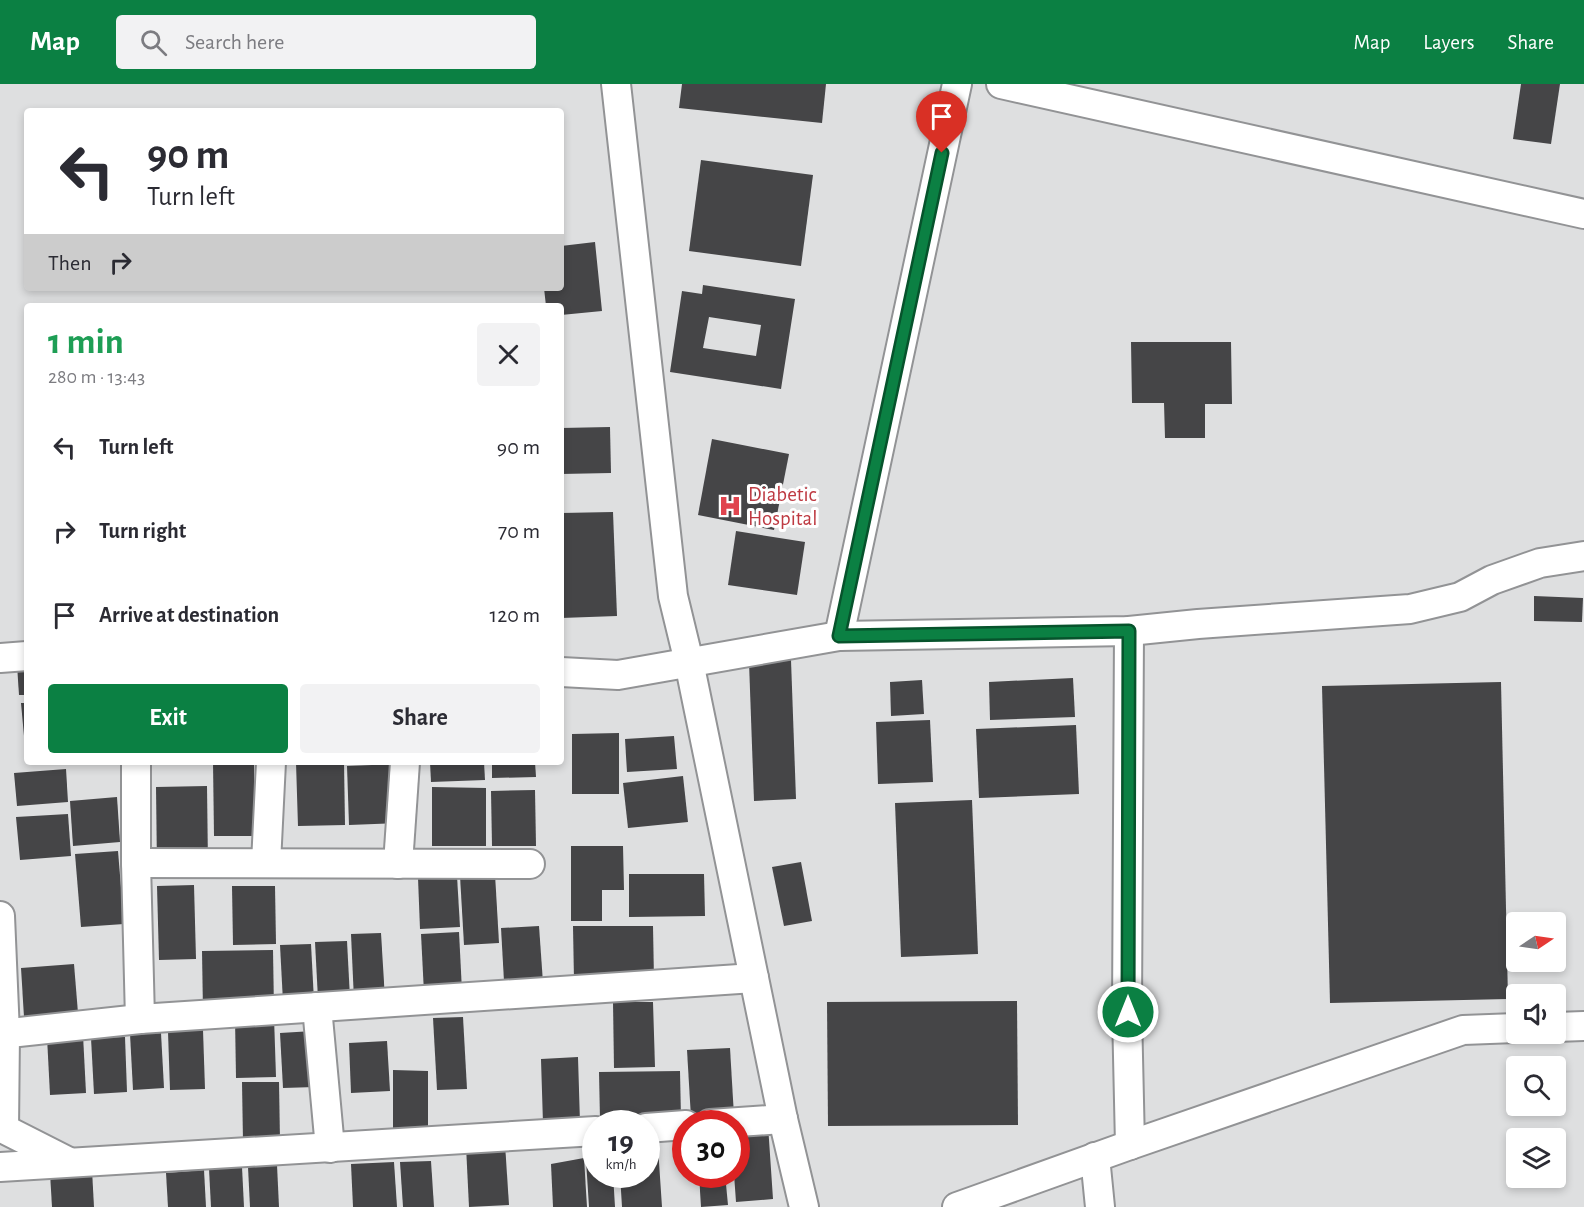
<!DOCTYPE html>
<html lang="en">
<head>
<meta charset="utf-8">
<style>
	:root { --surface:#fff; --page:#f2f2f3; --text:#2b2b33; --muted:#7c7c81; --accent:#0b8043 }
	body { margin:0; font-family:"Alegreya Sans",sans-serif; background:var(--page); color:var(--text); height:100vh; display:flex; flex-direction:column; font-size:22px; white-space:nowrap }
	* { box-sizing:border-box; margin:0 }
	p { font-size:20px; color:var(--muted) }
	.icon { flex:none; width:33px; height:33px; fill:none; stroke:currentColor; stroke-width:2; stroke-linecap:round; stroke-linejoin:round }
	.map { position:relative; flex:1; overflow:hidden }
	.details { position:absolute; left:24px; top:219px; width:540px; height:462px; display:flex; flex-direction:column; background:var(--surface); border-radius:6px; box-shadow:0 3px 9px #0003 }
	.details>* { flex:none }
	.hud { position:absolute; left:24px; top:24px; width:540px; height:183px; border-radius:6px; box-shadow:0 3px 9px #0003; background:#fff; color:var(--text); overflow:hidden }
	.needle { width:39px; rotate:77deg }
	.tools { position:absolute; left:1506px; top:828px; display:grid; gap:12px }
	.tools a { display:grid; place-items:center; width:60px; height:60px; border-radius:6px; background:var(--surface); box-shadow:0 3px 9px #0003; font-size:30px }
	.speed { position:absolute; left:582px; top:1026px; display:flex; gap:12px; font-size:30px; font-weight:700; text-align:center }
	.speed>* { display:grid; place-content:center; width:78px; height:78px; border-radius:50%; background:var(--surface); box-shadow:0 3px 9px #0003; line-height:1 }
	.speed small { font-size:15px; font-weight:400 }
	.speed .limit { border:9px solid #d22; background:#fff; color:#111 }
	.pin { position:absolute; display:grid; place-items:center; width:51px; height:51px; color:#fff; margin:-62px -26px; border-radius:50% 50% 50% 0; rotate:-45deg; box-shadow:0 0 6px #0007 }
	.pin .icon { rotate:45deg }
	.me { position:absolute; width:66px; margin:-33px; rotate:0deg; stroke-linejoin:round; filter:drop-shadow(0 0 4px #0008) }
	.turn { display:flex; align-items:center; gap:21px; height:126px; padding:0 24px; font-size:27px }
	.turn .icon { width:78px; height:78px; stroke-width:2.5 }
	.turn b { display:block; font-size:42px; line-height:51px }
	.then { display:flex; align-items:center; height:57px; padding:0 24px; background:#0003; gap:12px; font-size:22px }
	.round { display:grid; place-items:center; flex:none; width:63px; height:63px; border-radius:6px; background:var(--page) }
	.head { display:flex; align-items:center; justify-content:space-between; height:102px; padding:0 24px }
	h1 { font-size:36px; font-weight:600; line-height:45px; color:#1e9e55 }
	.cta { display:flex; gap:12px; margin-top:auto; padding:12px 24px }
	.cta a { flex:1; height:69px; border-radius:6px; background:var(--accent); color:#fff; font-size:24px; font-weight:600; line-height:69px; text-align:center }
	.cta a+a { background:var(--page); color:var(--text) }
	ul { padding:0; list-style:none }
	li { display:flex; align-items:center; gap:18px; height:84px; padding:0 24px }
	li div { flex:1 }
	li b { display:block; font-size:22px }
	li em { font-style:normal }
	header { display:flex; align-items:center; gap:36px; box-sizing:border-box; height:84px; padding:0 30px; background:var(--accent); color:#fff }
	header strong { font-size:28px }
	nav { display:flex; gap:33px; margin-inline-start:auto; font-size:21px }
	.search { width:420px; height:54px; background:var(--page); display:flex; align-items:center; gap:15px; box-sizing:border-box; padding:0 21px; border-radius:6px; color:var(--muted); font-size:22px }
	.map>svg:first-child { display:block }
	.building { fill:#454547; fill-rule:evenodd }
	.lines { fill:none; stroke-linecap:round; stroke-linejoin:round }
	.minor-casing { stroke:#929395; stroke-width:32 }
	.minor { stroke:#fff; stroke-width:28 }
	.route-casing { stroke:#07532c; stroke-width:15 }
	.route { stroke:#0b8043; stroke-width:10 }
	.labels { text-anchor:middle; stroke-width:6; stroke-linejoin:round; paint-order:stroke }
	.health-label { font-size:21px; fill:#be3a42; stroke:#fff; text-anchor:start }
</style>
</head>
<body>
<header>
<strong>Map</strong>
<div class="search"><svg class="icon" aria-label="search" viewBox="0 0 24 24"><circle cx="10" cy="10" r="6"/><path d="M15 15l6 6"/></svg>Search here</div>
<nav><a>Map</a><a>Layers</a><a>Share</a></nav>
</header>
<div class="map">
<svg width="1584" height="1123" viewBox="0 0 1584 1123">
	<rect width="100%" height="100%" fill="#dedfe0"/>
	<g class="building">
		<path d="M682 0H826L822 39 679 24Z"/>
		<path d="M1521 0H1560L1551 60 1513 55Z"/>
		<path d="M701 76 813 91 801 182 689 167Z"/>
		<path d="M595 158 602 227 561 231V222H546L544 204H561V162Z"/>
		<path d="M703 201 795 215 781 305 670 288 682 207 702 210ZM709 233 761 241 756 272 703 264Z"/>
		<path d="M1131 258H1231L1232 320H1205V354H1165L1164 319H1132Z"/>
		<path d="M610 343 611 389 561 390V344Z"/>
		<path d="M712 355 789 370 774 446 698 431Z"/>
		<path d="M613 428 617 532 561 534V429Z"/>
		<path d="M736 447 805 458 797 511 728 501Z"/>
		<path d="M1534 512 1583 514 1582 538 1534 537Z"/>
		<path d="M791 576 796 715 754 717 749 578Z"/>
		<path d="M27 580V611H19L17 581Z"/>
		<path d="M1073 594 1075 633 990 636 989 598Z"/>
		<path d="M922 596 924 630 891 632 890 598Z"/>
		<path d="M1501 598 1508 915 1330 919 1322 602Z"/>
		<path d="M21 619H27V663H25Z"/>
		<path d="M930 636 933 698 878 700 876 638Z"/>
		<path d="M1076 641 1079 710 979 714 976 645Z"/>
		<path d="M619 649V710H572V650Z"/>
		<path d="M674 652 677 685 627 688 625 655Z"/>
		<path d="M213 678H254L255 752H214Z"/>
		<path d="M344 678 345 741 298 742 296 679Z"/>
		<path d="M430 678H484L485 696 431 698Z"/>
		<path d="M492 678H535L536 693 492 694Z"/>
		<path d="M397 680 400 739 349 741 347 682Z"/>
		<path d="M66 685 68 718 17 722 14 689Z"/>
		<path d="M683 692 688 738 628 744 623 699Z"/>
		<path d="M207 702 208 782 157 784 156 703Z"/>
		<path d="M432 703 486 704V762H432Z"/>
		<path d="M535 706 536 762H492L491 707Z"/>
		<path d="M117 713 120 758 73 762 70 717Z"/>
		<path d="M972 716 978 870 901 873 895 719Z"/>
		<path d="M68 730 71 772 20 776 16 733Z"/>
		<path d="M571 762H623L624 806H602V837H571Z"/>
		<path d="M118 767 124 840 81 843 75 770Z"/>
		<path d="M801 778 812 837 784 842 772 783Z"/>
		<path d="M495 790 499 859 464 861 460 792Z"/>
		<path d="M629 790H704L705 832 629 833Z"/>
		<path d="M457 792 460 843 420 845 418 794Z"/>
		<path d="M194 801 196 875 159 876 157 802Z"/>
		<path d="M232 802H275L276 860 233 861Z"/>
		<path d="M539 842 544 913 505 915 501 844Z"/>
		<path d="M573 842H653L654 896 574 897Z"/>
		<path d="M459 848 462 907 424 909 421 850Z"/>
		<path d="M381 849 385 915 354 916 351 850Z"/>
		<path d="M347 857 350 914 318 915 315 858Z"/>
		<path d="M311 860 314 917 283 918 280 861Z"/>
		<path d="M273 866 274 926 203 928 202 867Z"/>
		<path d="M74 880 78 929 24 933 21 884Z"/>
		<path d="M1017 917 1018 1041 828 1042 827 918Z"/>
		<path d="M613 918H653L655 983 614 984Z"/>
		<path d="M274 933 276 993 236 994 235 934Z"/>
		<path d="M463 933 467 1005 437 1006 433 934Z"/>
		<path d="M203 946 205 1005 170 1006 168 948Z"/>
		<path d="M313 947 315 1003 283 1004 280 949Z"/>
		<path d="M161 949 164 1004 133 1006 130 950Z"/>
		<path d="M83 951 86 1009 50 1011 47 953Z"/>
		<path d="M125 953 127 1008 94 1010 91 954Z"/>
		<path d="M387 957 390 1007 351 1009 349 959Z"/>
		<path d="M730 964 734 1032 691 1034 687 966Z"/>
		<path d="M578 973 580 1039 543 1040 541 975Z"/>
		<path d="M393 986 428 987V1046L393 1045Z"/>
		<path d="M680 987 681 1035 600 1036 599 988Z"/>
		<path d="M242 998H279L280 1057 243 1058Z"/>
		<path d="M768 1041 773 1115 736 1118 734 1090H736V1043Z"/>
		<path d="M505 1060 509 1121 469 1123 466 1062Z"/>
		<path d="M585 1060H596V1090H613L615 1123H589Z"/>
		<path d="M646 1063H658L662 1123H622L620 1090H646Z"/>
		<path d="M584 1074 587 1123H553L551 1080Z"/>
		<path d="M431 1077 434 1123H403L400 1078Z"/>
		<path d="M394 1078 397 1123H353L351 1080Z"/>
		<path d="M277 1081 279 1123H250L248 1083Z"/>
		<path d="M242 1083 244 1123H211L209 1085Z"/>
		<path d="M92 1086 94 1123H52L50 1089Z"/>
		<path d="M204 1086 206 1123H168L166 1089Z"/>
		<path d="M699 1090H725L728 1121 701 1123Z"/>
	</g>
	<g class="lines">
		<g class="minor-casing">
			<g id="minor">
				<path d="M616 0 673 512 689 578 783 1035 804 1123"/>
				<path d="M1001 0 1584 130"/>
				<path d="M1129 547 1127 928 1130 1061"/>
				<path d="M839 552 957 0"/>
				<path d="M0 574 27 572"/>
				<path d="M561 588 618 591 839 552 1129 547 1198 540 1410 525 1460 513 1492 496 1540 479 1584 472"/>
				<path d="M136 678V779L140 935"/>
				<path d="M136 779 530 780"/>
				<path d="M266 779 271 678"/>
				<path d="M398 780 405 678"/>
				<path d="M0 832 5 949 4 1045 69 1078"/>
				<path d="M317 923 330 1064"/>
				<path d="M1556 943 1584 942"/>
				<path d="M0 950 140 935 754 894"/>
				<path d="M710 1040 783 1035"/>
				<path d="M646 1044 686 1041"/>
				<path d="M1095 1073 1100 1123"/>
				<path d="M0 1083 596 1047"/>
				<path d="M957 1123 1130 1061 1463 946 1516 944"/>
			</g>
		</g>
		<use href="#minor" class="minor"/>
	</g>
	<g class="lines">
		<g class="route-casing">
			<path id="route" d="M942 69 839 552 1129 547 1128 928"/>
		</g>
		<use href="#route" class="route"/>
	</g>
	<defs>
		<g id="hospital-bare" transform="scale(1.8)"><path d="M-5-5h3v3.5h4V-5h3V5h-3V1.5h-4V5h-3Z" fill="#e0444e" stroke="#fff" stroke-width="2.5" paint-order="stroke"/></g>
	</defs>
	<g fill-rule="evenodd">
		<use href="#hospital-bare" x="730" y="422"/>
	</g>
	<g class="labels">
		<g class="health-label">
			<text x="748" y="417">Diabetic<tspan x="748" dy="24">Hospital</tspan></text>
		</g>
	</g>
</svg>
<div class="tools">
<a><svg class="needle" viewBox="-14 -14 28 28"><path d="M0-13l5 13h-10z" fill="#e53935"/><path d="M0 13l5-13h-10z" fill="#7c7c81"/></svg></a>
<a><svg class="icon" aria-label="sound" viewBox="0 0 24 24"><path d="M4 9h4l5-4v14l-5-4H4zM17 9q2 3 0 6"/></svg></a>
<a><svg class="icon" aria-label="search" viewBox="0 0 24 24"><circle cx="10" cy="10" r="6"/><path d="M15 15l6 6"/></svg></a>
<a><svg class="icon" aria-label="layers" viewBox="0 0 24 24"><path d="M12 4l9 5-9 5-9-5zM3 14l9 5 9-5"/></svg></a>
</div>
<div class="speed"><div>19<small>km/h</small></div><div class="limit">30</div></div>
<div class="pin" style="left:942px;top:69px;background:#d93025"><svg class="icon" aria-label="arrive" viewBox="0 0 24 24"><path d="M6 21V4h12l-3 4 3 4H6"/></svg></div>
<svg class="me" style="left:1128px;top:928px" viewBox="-20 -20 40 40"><circle r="17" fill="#0b8043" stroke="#fff" stroke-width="3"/><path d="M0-11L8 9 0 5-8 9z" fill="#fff"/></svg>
<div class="hud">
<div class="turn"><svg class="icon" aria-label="left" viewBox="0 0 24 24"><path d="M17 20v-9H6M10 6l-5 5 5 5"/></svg><div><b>90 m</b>Turn left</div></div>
<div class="then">Then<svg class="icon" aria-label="right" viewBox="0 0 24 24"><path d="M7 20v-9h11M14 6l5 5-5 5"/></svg></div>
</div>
<section class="details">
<div class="head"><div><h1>1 min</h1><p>280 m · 13:43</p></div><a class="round"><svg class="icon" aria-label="close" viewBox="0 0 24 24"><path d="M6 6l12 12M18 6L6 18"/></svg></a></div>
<ul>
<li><svg class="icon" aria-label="left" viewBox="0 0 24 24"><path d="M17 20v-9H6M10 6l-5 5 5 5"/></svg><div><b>Turn left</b></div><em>90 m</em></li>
<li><svg class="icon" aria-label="right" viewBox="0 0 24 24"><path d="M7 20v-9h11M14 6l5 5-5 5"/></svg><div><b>Turn right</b></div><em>70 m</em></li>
<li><svg class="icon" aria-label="arrive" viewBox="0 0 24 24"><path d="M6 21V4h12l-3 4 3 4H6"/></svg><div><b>Arrive at destination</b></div><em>120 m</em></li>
</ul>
<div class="cta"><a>Exit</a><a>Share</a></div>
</section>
</div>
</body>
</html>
